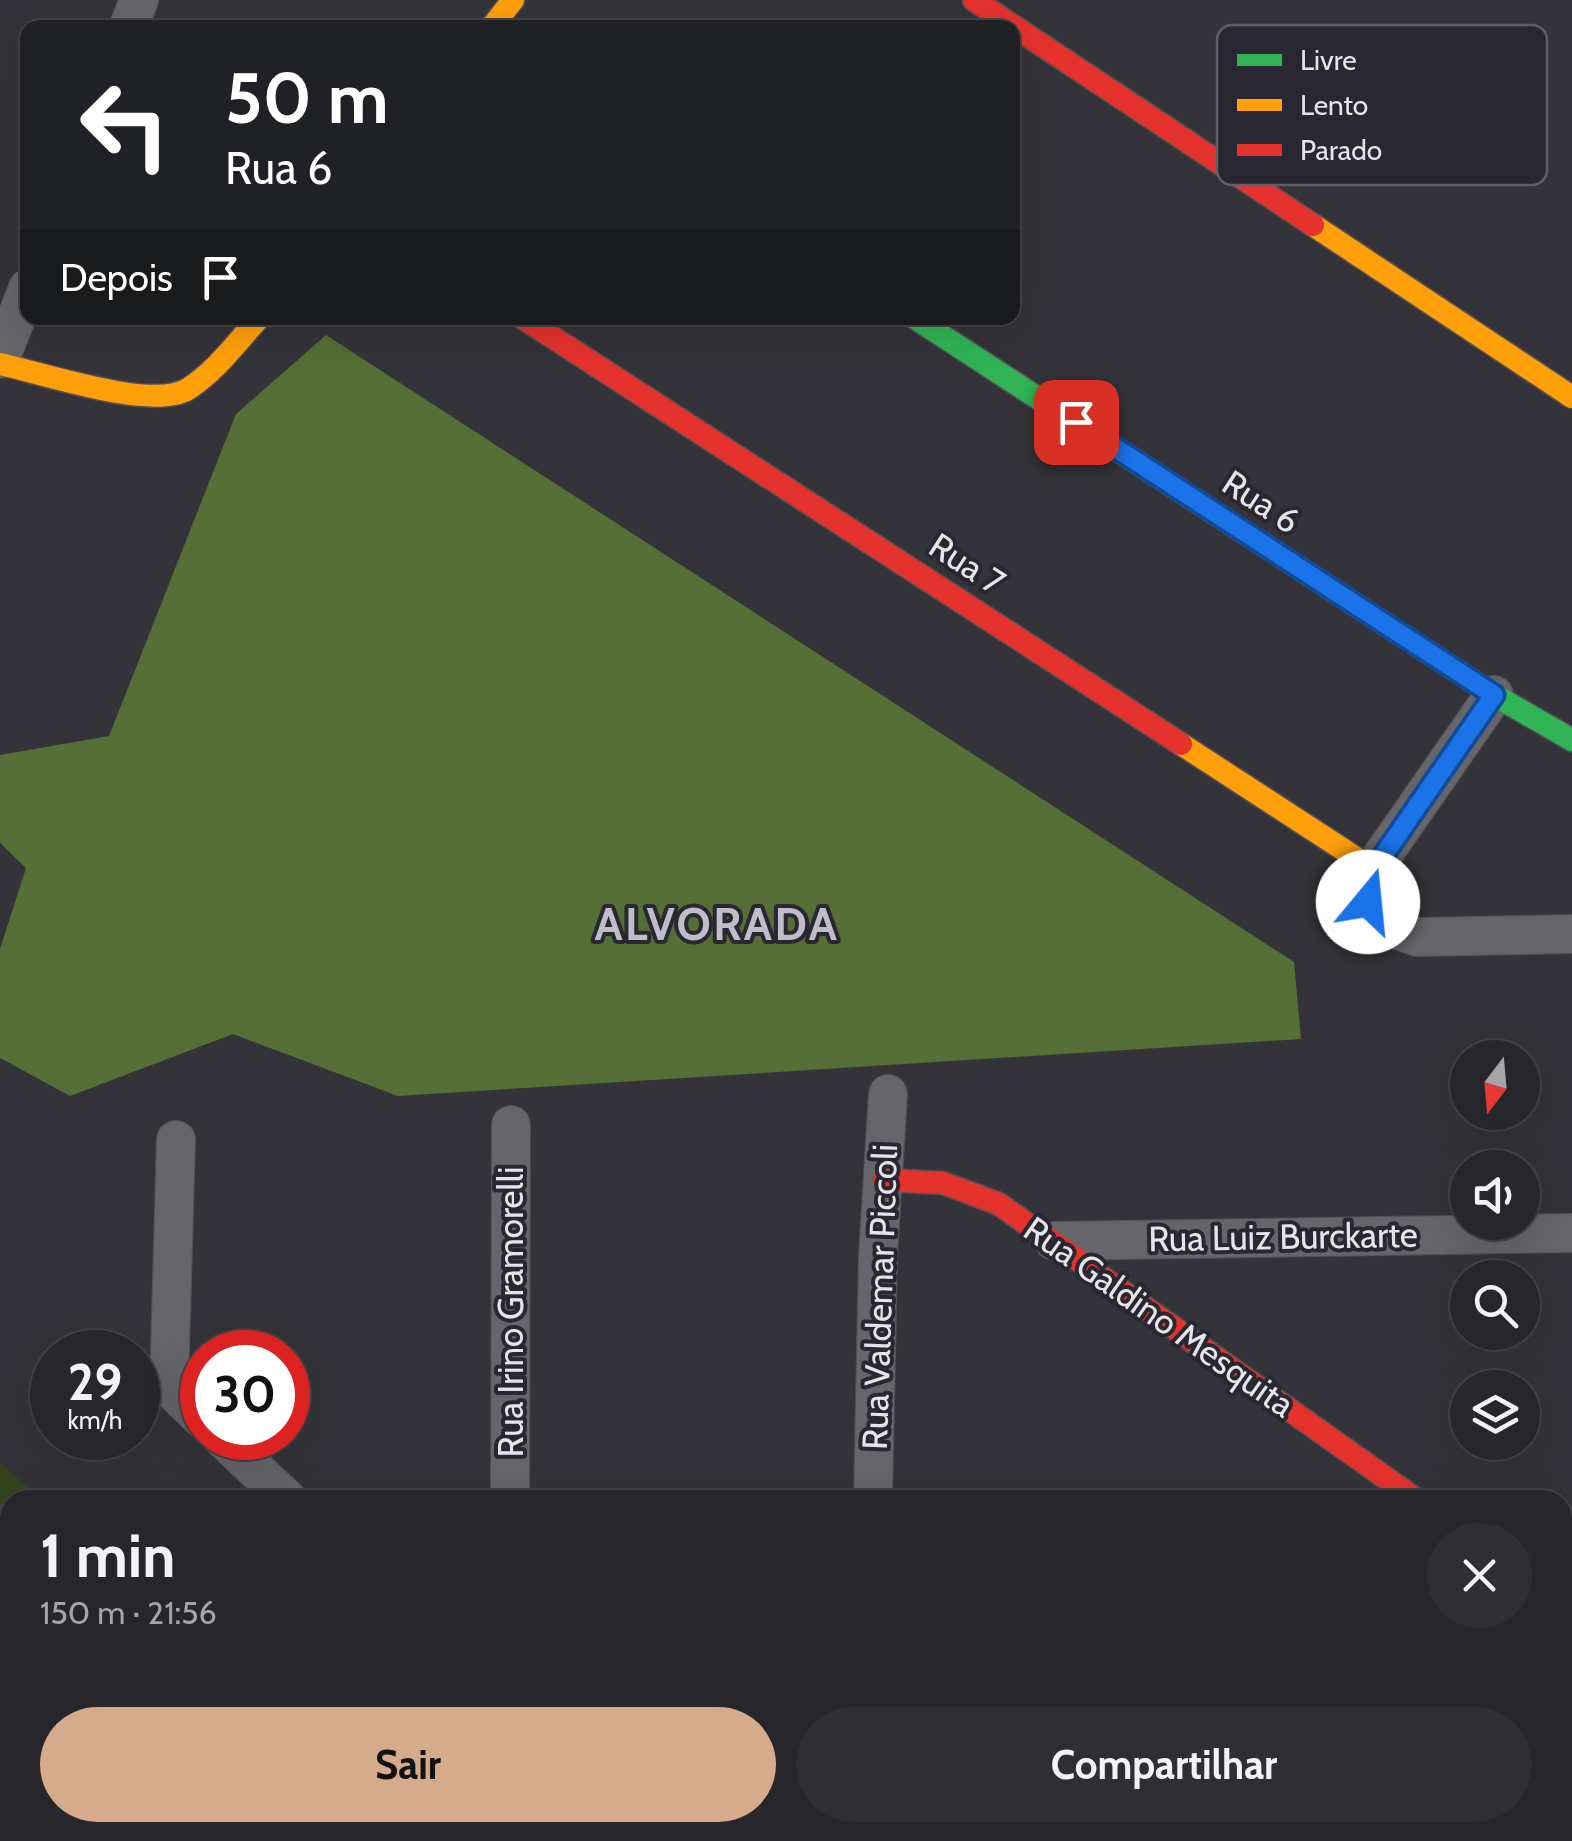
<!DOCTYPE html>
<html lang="pt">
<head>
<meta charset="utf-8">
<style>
	:root { --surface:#27262b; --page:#2f2e33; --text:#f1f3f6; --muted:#a4a5a9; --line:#434347; --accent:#d6ab8b }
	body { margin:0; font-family:Cabin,sans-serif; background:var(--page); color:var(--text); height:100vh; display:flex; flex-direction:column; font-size:38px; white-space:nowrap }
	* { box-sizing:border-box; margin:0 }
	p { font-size:32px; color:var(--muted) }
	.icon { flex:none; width:55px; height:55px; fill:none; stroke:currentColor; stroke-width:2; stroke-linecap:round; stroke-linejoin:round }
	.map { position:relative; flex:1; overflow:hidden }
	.panel { position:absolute; left:0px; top:1490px; width:1572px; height:352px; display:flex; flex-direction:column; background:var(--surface); border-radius:30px 30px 0 0; box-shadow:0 10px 40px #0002,0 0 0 2px var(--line) }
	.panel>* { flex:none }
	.top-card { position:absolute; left:20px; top:20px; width:1000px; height:305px; border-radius:20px; box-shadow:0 10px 40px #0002,0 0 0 2px var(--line); background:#202124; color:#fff; overflow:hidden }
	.needle { width:65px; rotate:196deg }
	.fabs { position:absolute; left:1450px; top:1040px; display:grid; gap:20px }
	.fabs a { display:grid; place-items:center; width:90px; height:90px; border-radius:50%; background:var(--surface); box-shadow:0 10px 40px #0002,0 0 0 2px var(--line); font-size:50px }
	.speed { position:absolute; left:30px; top:1330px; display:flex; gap:20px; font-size:50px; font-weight:700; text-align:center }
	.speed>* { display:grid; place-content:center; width:130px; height:130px; border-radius:50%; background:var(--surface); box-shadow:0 10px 40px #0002,0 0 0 2px var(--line); line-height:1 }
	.speed small { font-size:25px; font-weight:400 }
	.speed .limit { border:15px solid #d22; background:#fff; color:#111 }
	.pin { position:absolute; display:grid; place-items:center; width:85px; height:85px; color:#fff; margin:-42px; border-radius:20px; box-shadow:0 5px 15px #0006 }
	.me { position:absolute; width:110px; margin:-55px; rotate:17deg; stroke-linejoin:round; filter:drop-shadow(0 0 8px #0008) }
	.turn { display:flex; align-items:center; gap:35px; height:210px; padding:0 40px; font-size:45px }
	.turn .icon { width:130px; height:130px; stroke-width:2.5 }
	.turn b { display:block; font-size:70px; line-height:85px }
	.then { display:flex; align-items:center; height:95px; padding:0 40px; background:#0003; gap:20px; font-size:38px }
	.round { display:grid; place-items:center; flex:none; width:105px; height:105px; border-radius:52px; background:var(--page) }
	.summary { display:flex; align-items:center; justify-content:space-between; height:170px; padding:0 40px }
	h1 { font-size:60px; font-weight:700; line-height:75px }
	.primary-button { display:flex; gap:20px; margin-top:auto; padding:20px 40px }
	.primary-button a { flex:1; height:115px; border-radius:60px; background:var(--accent); color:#111; font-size:40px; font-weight:700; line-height:115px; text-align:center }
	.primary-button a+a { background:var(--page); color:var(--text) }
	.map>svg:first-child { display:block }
	.green { fill:#34451f }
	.forest { fill:#556f36 }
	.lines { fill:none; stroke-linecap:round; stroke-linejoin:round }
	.lane-casing { stroke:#515055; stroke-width:20 }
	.street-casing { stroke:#515055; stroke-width:40 }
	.fast-casing { stroke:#515055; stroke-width:25 }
	.slow-casing { stroke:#515055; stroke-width:25 }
	.jam-casing { stroke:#515055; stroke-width:25 }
	.lane { stroke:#666569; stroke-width:18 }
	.street { stroke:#666569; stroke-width:38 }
	.fast { stroke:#30b455; stroke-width:22 }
	.slow { stroke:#ff9f0a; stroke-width:22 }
	.jam { stroke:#e5322d; stroke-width:22 }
	.route-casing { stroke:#114b97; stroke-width:25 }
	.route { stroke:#1a73e8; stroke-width:18 }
	.labels { text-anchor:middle; stroke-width:8; stroke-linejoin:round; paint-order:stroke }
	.street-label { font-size:35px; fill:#e5e4eb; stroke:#292731 }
	.district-label { font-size:45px; font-weight:bold; letter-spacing:2.5px; fill:#bfbdca; stroke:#292731 }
	.key { fill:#292731; stroke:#616069; stroke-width:2.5 }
	.key-label { font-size:28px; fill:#e5e4eb }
</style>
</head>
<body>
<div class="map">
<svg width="1572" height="1841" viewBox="0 0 1572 1841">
	<rect width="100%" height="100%" fill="#343339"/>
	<path class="green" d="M0 1463 42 1500H10V1832H399L407 1841H0Z"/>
	<path class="forest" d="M326 335 1294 962 1301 1039 398 1096 233 1034 70 1096 0 1058V949L26 868 0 843V755L109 736 236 414Z"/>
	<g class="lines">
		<g class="lane-casing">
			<g id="lane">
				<path d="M0 1579 10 1589"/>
				<path d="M0 1628 10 1618"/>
				<path d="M330 1832 338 1841"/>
			</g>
		</g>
		<g class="street-casing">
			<g id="street">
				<path d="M128 28 139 0"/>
				<path d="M0 359 28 288"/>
				<path d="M1494 695 1373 869 1369 902 1389 927 1417 937 1572 934"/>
				<path d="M176 1140 169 1387 202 1419"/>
				<path d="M1054 1241 1572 1233"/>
				<path d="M222 1438 288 1500"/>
				<path d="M510 1500 511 1125"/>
				<path d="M873 1500 878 1256 888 1094"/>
				<path d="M1562 1604 1572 1611"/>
				<path d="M641 1832 650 1841"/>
				<path d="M1242 1832 1254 1841"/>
				<path d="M864 1841V1832"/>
			</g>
		</g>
		<g class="fast-casing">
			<path id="fast" d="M915 318 1494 695 1572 740"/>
		</g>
		<g class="slow-casing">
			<g id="slow">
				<path d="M491 28 513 0"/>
				<path d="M1313 225 1572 397"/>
				<path d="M0 364C42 373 152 411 188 389 216 371 237 342 259 318"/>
				<path d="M1181 744 1373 869"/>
			</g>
		</g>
		<g class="jam-casing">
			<g id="jam">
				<path d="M974 0 1313 225"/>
				<path d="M523 318 1181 744"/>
				<path d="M884 1180 943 1183 999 1204 1417 1500"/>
			</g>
		</g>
		<use href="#lane" class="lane"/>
		<use href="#street" class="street"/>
		<use href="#fast" class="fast"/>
		<use href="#slow" class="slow"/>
		<use href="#jam" class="jam"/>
	</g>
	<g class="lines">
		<g class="route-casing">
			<path id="route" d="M1076 422 1494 695 1374 869 1368 902"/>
		</g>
		<use href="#route" class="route"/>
	</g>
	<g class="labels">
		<g class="street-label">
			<text transform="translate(1261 502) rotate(33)" y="12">Rua 6</text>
			<text transform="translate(967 564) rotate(33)" y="12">Rua 7</text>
			<text transform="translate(1283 1237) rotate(-1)" y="12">Rua Luiz Burckarte</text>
			<text transform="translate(880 1297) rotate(-88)" y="12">Rua Valdemar Piccoli</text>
			<text transform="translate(511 1312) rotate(-90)" y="12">Rua Irino Gramorelli</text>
			<text transform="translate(1159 1317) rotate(35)" y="12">Rua Galdino Mesquita</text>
		</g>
		<g class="district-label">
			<text x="717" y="940">ALVORADA</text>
		</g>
	</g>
	<rect x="1217" y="25" width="330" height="160" rx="15" class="key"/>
	<rect x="1237" y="54" width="45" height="12" fill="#30b455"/>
	<rect x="1237" y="99" width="45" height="12" fill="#ff9f0a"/>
	<rect x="1237" y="144" width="45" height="12" fill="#e5322d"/>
	<g class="key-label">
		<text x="1300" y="70">Livre</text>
		<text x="1300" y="115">Lento</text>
		<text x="1300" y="160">Parado</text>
	</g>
</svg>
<div class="fabs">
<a><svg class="needle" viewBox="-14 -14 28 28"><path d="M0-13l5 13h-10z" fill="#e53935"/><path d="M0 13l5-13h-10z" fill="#a4a5a9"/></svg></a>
<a><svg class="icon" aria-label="sound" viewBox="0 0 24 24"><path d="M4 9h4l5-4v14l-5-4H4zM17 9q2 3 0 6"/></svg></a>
<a><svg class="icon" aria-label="search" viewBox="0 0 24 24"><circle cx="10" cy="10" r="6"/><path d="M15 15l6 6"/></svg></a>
<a><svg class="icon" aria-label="layers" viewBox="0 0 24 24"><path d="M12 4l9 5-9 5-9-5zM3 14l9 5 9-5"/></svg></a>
</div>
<div class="speed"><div>29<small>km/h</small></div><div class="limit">30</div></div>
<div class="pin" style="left:1076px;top:422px;background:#d93025"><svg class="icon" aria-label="arrive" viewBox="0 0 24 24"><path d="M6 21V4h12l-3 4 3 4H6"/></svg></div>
<svg class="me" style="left:1368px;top:902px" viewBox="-20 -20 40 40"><circle r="19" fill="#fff"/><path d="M0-13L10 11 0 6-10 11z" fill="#1a73e8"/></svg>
<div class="top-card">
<div class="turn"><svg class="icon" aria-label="left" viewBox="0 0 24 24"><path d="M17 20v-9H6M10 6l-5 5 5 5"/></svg><div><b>50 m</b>Rua 6</div></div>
<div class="then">Depois<svg class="icon" aria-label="arrive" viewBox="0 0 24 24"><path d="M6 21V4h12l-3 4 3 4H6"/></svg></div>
</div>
<section class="panel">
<div class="summary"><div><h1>1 min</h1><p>150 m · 21:56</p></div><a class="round"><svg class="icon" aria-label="close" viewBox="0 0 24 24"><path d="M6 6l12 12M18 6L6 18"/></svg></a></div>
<div class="primary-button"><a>Sair</a><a>Compartilhar</a></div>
</section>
</div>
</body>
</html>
